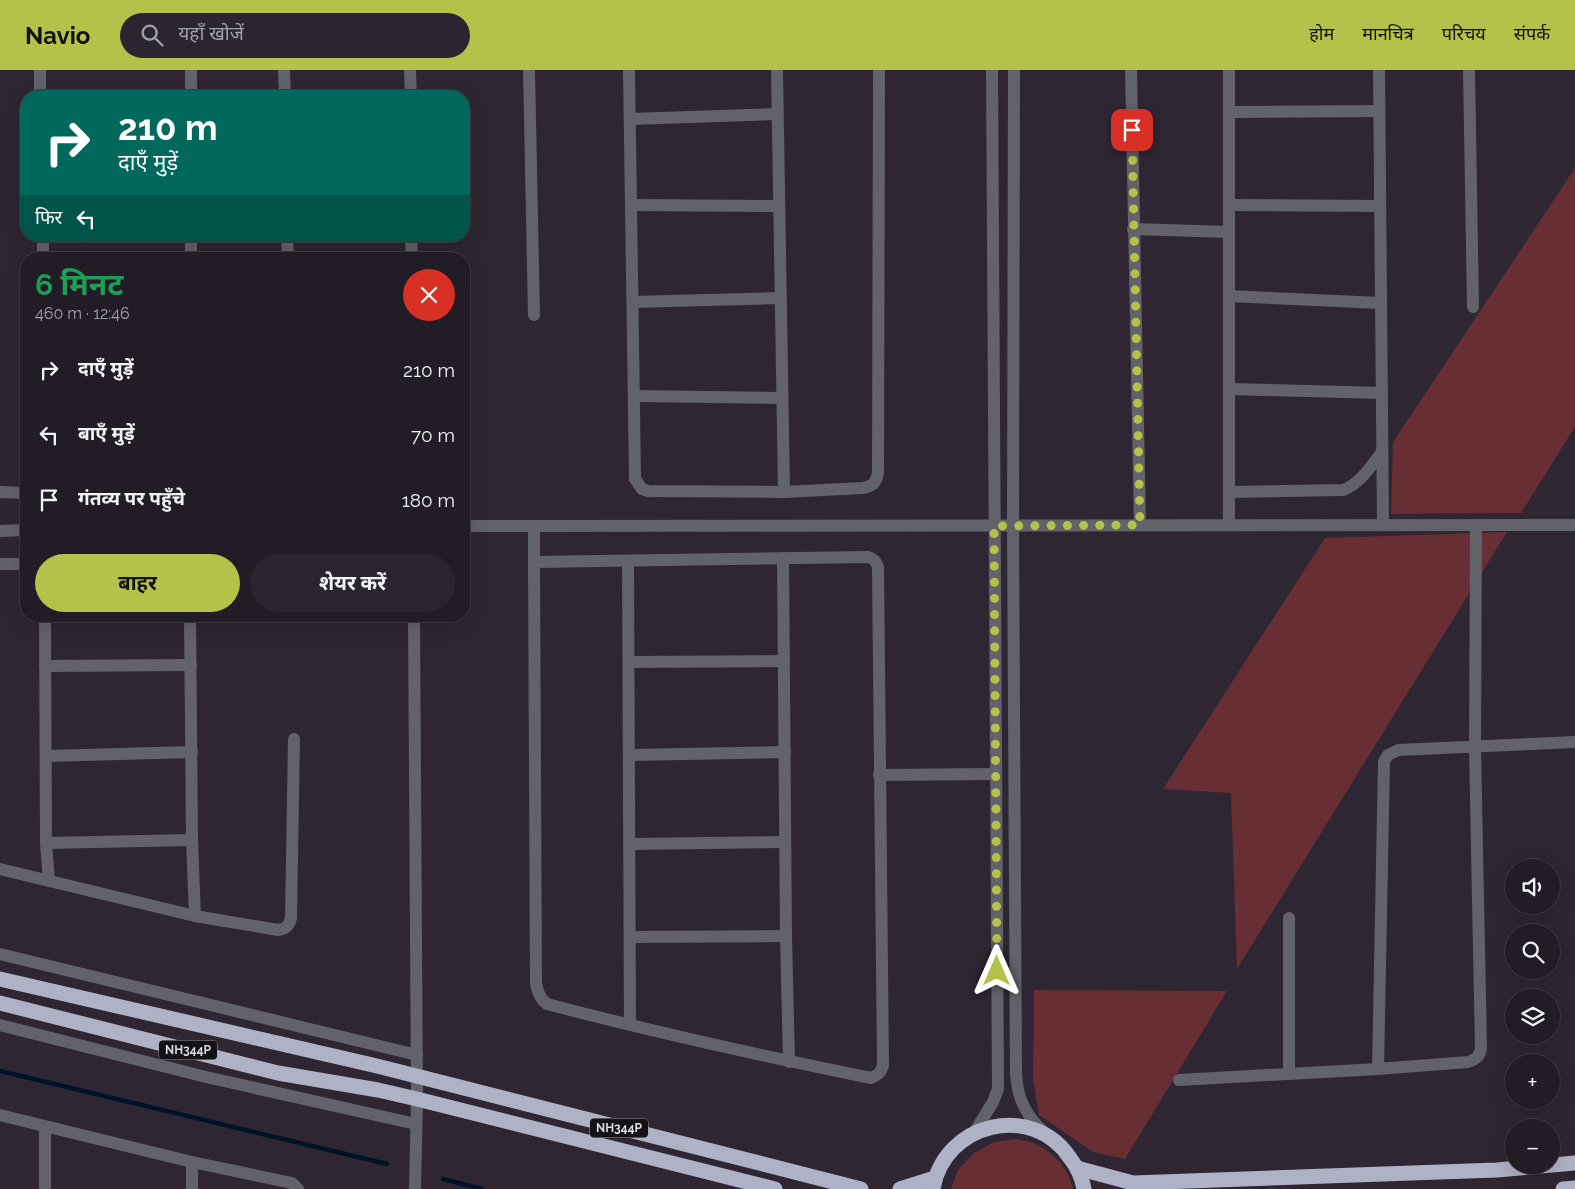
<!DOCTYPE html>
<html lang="hi">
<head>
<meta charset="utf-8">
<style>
	:root { --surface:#221c26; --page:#2a252e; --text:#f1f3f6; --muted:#a2a1a7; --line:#3f3a43; --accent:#b4c24a }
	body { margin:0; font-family:Raleway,"Noto Sans Devanagari",sans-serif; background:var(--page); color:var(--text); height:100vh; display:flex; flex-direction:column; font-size:19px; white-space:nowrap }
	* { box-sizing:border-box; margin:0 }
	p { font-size:16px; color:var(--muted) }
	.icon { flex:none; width:28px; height:28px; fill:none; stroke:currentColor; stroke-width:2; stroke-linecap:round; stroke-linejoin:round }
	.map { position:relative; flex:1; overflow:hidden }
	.side { position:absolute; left:20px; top:182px; width:450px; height:370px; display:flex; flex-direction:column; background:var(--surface); border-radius:20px; box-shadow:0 5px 20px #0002,0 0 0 1px var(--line) }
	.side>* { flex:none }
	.banner { position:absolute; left:20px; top:20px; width:450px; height:152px; border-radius:20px; box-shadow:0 5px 20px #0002,0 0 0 1px var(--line); background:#00695c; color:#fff; overflow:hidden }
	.controls { position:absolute; left:1505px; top:789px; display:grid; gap:10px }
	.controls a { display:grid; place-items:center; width:55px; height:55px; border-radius:50%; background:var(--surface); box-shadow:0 5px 20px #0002,0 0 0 1px var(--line); font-size:25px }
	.pin { position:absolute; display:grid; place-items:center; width:42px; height:42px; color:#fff; margin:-21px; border-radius:10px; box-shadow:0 2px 8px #0006 }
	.me { position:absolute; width:55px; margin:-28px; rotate:0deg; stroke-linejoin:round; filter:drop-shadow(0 0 4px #0008) }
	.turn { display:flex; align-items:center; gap:18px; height:105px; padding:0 15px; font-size:22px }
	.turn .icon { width:65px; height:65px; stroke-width:2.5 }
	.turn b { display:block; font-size:35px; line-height:42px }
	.then { display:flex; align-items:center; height:48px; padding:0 15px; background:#0003; gap:10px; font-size:19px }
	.round { display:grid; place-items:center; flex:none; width:52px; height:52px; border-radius:26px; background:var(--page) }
	.head { display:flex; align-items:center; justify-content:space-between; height:85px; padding:0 15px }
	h1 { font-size:30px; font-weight:700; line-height:38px; color:#1e9e55 }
	.cta { display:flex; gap:10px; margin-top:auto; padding:10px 15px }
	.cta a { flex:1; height:58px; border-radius:30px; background:var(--accent); color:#111; font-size:20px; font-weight:700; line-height:58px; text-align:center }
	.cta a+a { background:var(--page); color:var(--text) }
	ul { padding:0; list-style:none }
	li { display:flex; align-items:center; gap:15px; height:65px; padding:0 15px }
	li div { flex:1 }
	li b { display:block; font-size:19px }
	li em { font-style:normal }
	header { display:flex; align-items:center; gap:30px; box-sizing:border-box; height:70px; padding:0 25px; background:var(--accent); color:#111 }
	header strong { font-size:24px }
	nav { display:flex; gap:28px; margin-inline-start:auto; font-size:18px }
	.search { width:350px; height:45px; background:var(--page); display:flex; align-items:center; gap:12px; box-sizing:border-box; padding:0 18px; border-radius:28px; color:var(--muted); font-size:19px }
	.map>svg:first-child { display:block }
	.green { fill:#672f33 }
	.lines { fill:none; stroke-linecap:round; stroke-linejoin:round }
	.stream { stroke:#001225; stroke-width:4.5 }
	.minor { stroke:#62636a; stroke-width:12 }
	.highway { stroke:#afb1c4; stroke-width:15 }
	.route { stroke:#b4c24a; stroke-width:9; stroke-dasharray:0 16.2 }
	.labels { text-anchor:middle; stroke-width:5; stroke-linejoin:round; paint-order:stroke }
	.shield { fill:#141117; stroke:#a19da5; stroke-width:1 }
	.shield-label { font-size:12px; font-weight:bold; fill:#ded9e2 }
</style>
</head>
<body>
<header>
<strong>Navio</strong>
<div class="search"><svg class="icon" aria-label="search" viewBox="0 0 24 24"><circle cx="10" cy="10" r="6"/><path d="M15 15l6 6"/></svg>यहाँ खोजें</div>
<nav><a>होम</a><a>मानचित्र</a><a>परिचय</a><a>संपर्क</a></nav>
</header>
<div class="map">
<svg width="1575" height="1119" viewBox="0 0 1575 1119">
	<rect width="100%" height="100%" fill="#2e2633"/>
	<g class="green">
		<path d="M1575 98V357L1521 443 1391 444 1393 372Z"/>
		<path d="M1507 462 1237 899 1231 723 1163 719 1325 468Z"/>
		<path d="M1034 920 1227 921 1125 1089 1093 1082 1039 1045 1033 1008Z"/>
		<path d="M1017 1069C1025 1071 1034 1072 1040 1076 1057 1085 1069 1101 1073 1119H951L958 1100 974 1083 994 1072Z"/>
	</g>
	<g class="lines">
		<g class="stream">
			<path d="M0 1001 387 1094"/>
			<path d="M443 1109 482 1119"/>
		</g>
		<g class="minor">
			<path d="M40 0V26"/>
			<path d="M191 0V26"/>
			<path d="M284 0 285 26"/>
			<path d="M410 0 411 26"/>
			<path d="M529 0 534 245"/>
			<path d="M629 0 635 409 642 419 648 421 784 422 863 418C873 416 876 413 878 403L879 0"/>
			<path d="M777 0 784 422"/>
			<path d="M1014 0 1013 456 1016 1003C1017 1027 1025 1045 1043 1061"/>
			<path d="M1131 0 1140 455"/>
			<path d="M1229 0V455"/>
			<path d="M1379 0 1383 455"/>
			<path d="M1469 0 1473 237"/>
			<path d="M1229 42 1379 41"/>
			<path d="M630 49 777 44"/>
			<path d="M631 135 779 136"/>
			<path d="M1229 135 1380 136"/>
			<path d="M1133 159 1229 162"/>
			<path d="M43 166V189"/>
			<path d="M191 166V189"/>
			<path d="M287 166 288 189"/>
			<path d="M411 166 412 189"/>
			<path d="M1229 226 1381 233"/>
			<path d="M633 232 780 228"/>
			<path d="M1229 319 1382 323"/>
			<path d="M635 326 782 328"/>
			<path d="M0 422 26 423"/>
			<path d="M1229 422 1343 420C1360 414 1371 396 1382 382"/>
			<path d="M464 456 1575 455"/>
			<path d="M534 456V492L536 914C538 922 540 929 547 934 654 962 762 986 871 1008 878 1005 881 1003 883 995L878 497C876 491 874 489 868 487L534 492"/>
			<path d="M0 461 26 460"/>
			<path d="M783 488 786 866 789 992"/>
			<path d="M628 491 630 955"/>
			<path d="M0 494H26"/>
			<path d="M45 546 46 773 49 811"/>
			<path d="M190 546 192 770 195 846"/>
			<path d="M414 546 417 1029 415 1119"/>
			<path d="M629 592 784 591"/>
			<path d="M45 596 191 595"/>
			<path d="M629 685 785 682"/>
			<path d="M46 686 192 682"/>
			<path d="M879 705 996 704"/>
			<path d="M46 773 192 770"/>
			<path d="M629 774 785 772"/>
			<path d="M0 799 195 846 278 860C286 859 289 856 291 848L294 669"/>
			<path d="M1289 848V1004"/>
			<path d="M630 867 786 866"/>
			<path d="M0 884 417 985"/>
			<path d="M0 955 206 1007 416 1054"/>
			<path d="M1378 999 1384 691 1388 685 1398 680 1575 672"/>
			<path d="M1179 1010 1378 999 1468 992C1476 989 1479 987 1481 979L1475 677 1476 455"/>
			<path d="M0 1045 192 1092 292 1113 298 1119"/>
			<path d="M45 1057V1119"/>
			<path d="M974 1063 993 1032 998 1019 992 0"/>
			<path d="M192 1092V1119"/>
		</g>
		<g class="highway">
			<path d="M0 909 377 996 861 1119"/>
			<path d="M0 933 278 1003 378 1020 417 1029 775 1119"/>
			<path d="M1077 1098 1133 1113 1497 1100 1575 1093"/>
			<path d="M900 1119 935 1108"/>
			<path d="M933 1119C944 1053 1032 1031 1070 1088 1077 1097 1082 1107 1084 1119"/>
			<path d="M1563 1119 1575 1118"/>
		</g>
	</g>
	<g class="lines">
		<path class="route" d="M997 901 994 456 1140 455 1132 60"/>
	</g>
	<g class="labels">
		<g class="shield">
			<rect x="159" y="970.5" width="58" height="19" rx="4"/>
			<rect x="590" y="1048.5" width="58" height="19" rx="4"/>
		</g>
		<g class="shield-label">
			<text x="188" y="984">NH344P</text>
			<text x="619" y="1062">NH344P</text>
		</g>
	</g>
</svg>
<div class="controls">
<a><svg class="icon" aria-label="sound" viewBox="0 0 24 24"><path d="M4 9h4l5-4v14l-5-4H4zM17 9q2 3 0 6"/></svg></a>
<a><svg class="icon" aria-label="search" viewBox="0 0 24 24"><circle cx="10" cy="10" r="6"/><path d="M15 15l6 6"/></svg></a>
<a><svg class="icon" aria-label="layers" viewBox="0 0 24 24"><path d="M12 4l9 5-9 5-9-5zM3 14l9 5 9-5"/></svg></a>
<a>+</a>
<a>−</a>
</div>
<div class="pin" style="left:1132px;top:60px;background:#d93025"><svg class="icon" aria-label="arrive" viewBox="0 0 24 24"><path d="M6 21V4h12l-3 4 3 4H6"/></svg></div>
<svg class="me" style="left:997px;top:901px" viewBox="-20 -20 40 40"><path d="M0-17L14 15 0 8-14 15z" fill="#b4c24a" stroke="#fff" stroke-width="4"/></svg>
<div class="banner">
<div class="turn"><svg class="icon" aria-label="right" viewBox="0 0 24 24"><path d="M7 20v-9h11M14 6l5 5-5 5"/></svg><div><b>210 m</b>दाएँ मुड़ें</div></div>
<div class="then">फिर<svg class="icon" aria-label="left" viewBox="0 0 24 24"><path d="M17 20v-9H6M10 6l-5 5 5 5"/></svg></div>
</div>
<section class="side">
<div class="head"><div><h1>6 मिनट</h1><p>460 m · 12:46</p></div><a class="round" style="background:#d93025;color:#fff"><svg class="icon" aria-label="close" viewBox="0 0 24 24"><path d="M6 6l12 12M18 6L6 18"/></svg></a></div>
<ul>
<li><svg class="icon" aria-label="right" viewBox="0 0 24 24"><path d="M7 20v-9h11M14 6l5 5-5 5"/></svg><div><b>दाएँ मुड़ें</b></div><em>210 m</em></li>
<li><svg class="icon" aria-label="left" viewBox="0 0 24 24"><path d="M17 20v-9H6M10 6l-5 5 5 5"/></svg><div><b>बाएँ मुड़ें</b></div><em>70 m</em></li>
<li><svg class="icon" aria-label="arrive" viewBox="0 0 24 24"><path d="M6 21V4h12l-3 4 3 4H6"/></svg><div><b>गंतव्य पर पहुँचे</b></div><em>180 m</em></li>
</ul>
<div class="cta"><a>बाहर</a><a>शेयर करें</a></div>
</section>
</div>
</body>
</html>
